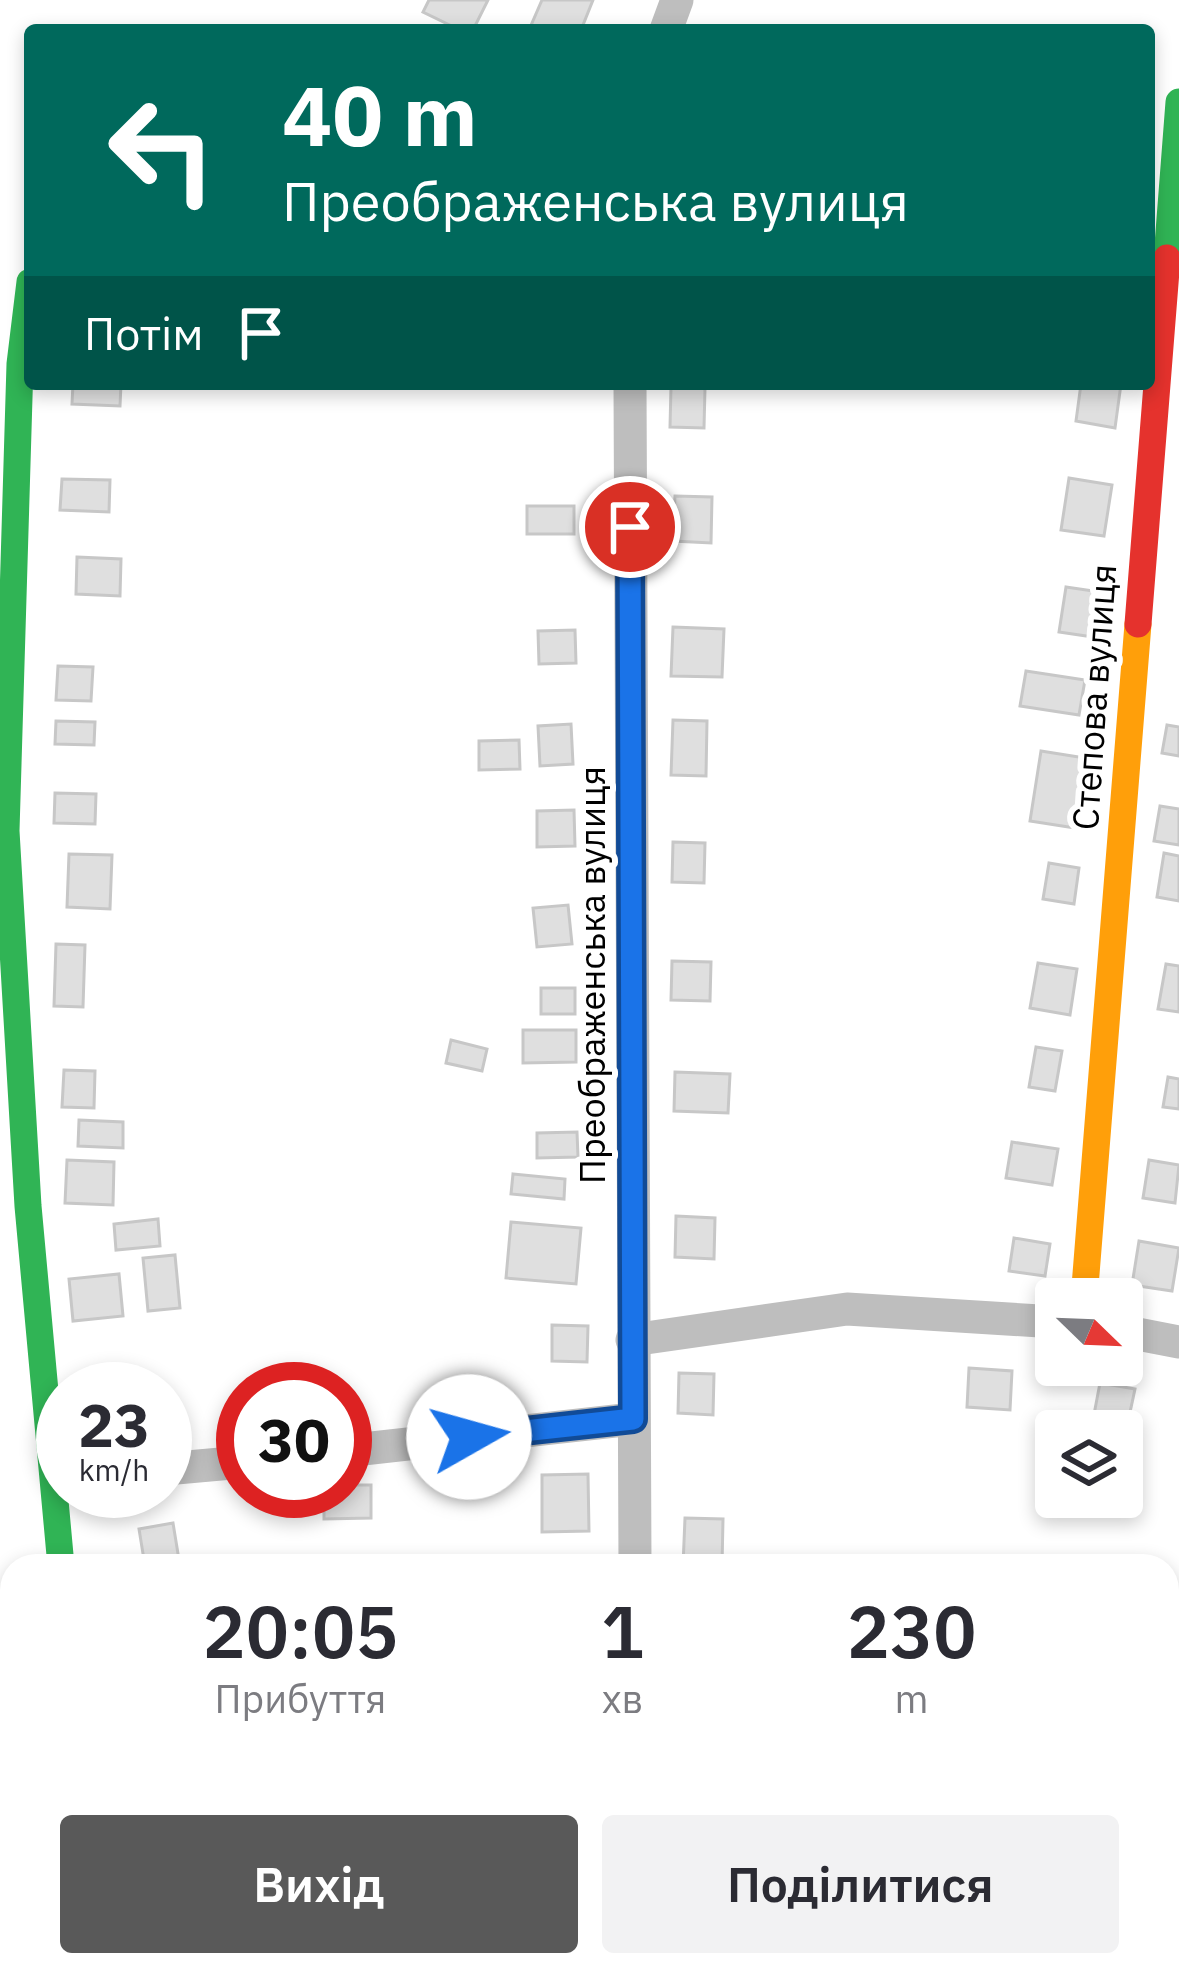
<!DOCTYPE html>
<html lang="uk">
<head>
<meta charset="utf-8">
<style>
	:root { --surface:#fff; --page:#f2f2f3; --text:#2b2b33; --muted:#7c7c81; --accent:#595959 }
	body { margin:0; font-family:"IBM Plex Sans",sans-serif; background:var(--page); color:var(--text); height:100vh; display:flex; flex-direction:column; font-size:45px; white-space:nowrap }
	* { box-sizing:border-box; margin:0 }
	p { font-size:39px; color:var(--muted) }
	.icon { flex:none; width:66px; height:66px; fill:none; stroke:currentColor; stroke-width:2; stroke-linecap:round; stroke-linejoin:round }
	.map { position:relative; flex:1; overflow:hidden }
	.sheet { position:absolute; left:0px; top:1554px; width:1179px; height:423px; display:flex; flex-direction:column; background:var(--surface); border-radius:36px 36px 0 0; box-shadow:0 6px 18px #0003 }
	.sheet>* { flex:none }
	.guide { position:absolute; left:24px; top:24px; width:1131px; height:366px; border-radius:12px; box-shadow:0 6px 18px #0003; background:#00695c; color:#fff; overflow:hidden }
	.needle { width:78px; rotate:113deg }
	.buttons { position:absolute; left:1035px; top:1278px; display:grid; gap:24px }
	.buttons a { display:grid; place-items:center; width:108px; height:108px; border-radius:12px; background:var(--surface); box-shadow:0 6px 18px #0003; font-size:60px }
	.speed { position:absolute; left:36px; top:1362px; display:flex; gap:24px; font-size:60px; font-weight:700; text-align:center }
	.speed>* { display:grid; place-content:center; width:156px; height:156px; border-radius:50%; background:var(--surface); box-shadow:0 6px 18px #0003; line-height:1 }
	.speed small { font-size:30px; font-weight:400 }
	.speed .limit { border:18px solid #d22; background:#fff; color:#111 }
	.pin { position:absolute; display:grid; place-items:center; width:102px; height:102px; color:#fff; margin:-51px; border:6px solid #fff; border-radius:50%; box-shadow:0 3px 12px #0007 }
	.me { position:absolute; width:132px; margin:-66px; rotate:83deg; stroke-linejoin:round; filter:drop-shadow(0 0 9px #0008) }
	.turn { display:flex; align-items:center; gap:42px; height:252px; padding:0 60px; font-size:54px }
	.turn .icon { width:156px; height:156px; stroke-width:2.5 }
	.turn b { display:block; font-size:84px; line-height:102px }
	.then { display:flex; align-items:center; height:114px; padding:0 60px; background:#0003; gap:24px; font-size:45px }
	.eta { display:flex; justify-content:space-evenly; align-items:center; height:204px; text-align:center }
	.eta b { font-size:72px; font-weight:600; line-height:84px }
	.primary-button { display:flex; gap:24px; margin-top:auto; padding:24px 60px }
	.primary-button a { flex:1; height:138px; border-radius:12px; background:var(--accent); color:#fff; font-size:48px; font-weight:600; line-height:138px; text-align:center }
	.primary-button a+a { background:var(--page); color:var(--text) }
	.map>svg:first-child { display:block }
	.building { fill:#dfdfdf; stroke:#c7c7c7; stroke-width:3 }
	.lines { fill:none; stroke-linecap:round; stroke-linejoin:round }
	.path { stroke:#b9b9b9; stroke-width:6; stroke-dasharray:3 6; stroke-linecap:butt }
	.street { stroke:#bebebe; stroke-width:33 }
	.fast { stroke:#30b455; stroke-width:27 }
	.slow { stroke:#ff9f0a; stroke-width:27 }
	.jam { stroke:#e5322d; stroke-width:27 }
	.route-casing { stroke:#114b97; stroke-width:30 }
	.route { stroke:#1a73e8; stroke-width:21 }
	.labels { text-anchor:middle; stroke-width:12; stroke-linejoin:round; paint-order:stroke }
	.street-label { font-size:36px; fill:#000; stroke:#fff }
</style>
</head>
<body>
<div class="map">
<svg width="1179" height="1975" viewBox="0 0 1179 1975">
	<rect width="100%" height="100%" fill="#fff"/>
	<g class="building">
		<path d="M429 0H488L473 30H460L423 12Z"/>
		<path d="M542 0H593L581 30H529Z"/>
		<path d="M73 384H121L120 406 72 404Z"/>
		<path d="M1081 384H1121L1115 428 1076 421Z"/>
		<path d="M671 387 705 388 704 428 670 427Z"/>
		<path d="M1069 478 1112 485 1104 536 1061 530Z"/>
		<path d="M62 479 110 480 109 512 60 510Z"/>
		<path d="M675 496 712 497 711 543 673 541Z"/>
		<rect x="527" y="506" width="47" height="28"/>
		<path d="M77 557 121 559 120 596 76 594Z"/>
		<path d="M1066 587 1100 592 1093 637 1059 632Z"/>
		<path d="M673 627 724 629 722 677 671 676Z"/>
		<path d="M575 630 576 663 539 664 538 631Z"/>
		<path d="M58 666 93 667 91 701 56 700Z"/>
		<path d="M1026 671 1085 680 1079 715 1020 706Z"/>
		<path d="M673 720 707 721 706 776 671 775Z"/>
		<path d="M56 721 95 722 94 745 55 744Z"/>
		<path d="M571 724 573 764 540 766 538 726Z"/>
		<path d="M1167 725 1179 727V756L1162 753Z"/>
		<path d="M519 740 520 769 479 770V741Z"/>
		<path d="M1041 751 1085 758 1075 828 1030 821Z"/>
		<path d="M55 793 96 794 95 824 54 823Z"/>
		<path d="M1160 806 1179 809V845L1154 841Z"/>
		<path d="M574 810 575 846 537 847V811Z"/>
		<path d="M673 842 705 843 704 883 672 882Z"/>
		<path d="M1164 853 1179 856V901L1157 897Z"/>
		<path d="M69 854 112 855 110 909 67 907Z"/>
		<path d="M1049 863 1079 868 1074 904 1043 899Z"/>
		<path d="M568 905 572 944 537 947 533 908Z"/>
		<path d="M56 944 85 945 83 1007 54 1006Z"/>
		<path d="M672 961 711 962 710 1001 671 1000Z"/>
		<path d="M1038 963 1077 969 1070 1015 1030 1008Z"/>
		<path d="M1166 964 1179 966V1012L1158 1009Z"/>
		<rect x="541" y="988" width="34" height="26"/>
		<path d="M523 1030H576V1062L523 1063Z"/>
		<path d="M451 1040 487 1049 482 1071 446 1063Z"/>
		<path d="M1036 1047 1062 1051 1055 1091 1029 1087Z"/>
		<path d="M64 1070 95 1071 94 1108 62 1107Z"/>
		<path d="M675 1072 730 1074 728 1113 674 1111Z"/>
		<path d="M1168 1077 1179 1079V1109L1163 1107Z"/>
		<path d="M79 1120 123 1122V1148L78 1146Z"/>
		<path d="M577 1132 578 1157 537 1158V1133Z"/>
		<path d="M1012 1142 1058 1149 1052 1185 1006 1178Z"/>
		<path d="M67 1160 114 1162 113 1205 65 1203Z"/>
		<path d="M1149 1160 1179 1165 1175 1203 1143 1198Z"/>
		<path d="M513 1174 565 1179 564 1199 511 1194Z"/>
		<path d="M676 1216 715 1218 714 1259 675 1257Z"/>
		<path d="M158 1219 160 1246 116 1250 114 1224Z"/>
		<path d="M511 1222 581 1228 576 1284 506 1278Z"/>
		<path d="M1014 1238 1050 1244 1045 1276 1009 1271Z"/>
		<path d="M1139 1241 1179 1248 1172 1291 1132 1285Z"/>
		<path d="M175 1255 180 1308 148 1311 143 1258Z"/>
		<path d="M119 1274 123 1316 73 1321 69 1279Z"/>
		<path d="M552 1325 588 1326 587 1362 552 1361Z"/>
		<path d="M969 1368 1012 1371 1010 1410 967 1407Z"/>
		<path d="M679 1373 714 1374 713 1415 678 1413Z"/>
		<path d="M1100 1383 1135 1389 1126 1431 1092 1425Z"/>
		<path d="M588 1474 589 1531 542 1532V1475Z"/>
		<path d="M345 1485H371V1518L324 1519V1491H345Z"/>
		<path d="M685 1518 723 1519 722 1566H683Z"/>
		<path d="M173 1523 180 1566H145L139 1529Z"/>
		<path d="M3 1840 12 1889 0 1892V1841Z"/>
		<path d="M698 1965H738V1975H697Z"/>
	</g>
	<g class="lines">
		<path class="path" d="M0 1907 12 1904"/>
		<g class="street">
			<path d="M666 30 677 0"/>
			<path d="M630 384 635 1566"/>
			<path d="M1122 1331 1179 1342"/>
			<path d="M632 1340 847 1309 1056 1322"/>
			<path d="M345 1451 633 1419"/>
			<path d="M165 1469 243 1462"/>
			<path d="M109 1965 110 1975"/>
			<path d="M639 1965V1975"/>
		</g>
		<g class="fast">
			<path d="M1167 258 1179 102"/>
			<path d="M30 282 20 364 6 831 28 1206 61 1566"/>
		</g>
		<path class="slow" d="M1084 1299 1138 624"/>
		<path class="jam" d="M1138 624 1167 258"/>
	</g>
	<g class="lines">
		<g class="route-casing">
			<path id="route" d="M469 1437 633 1419 630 527"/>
		</g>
		<use href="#route" class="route"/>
	</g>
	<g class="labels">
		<g class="street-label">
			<text transform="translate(1094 697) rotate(-86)" y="13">Степова вулиця</text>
			<text transform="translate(592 975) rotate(-90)" y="13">Преображенська вулиця</text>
		</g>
	</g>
</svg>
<div class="buttons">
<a><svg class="needle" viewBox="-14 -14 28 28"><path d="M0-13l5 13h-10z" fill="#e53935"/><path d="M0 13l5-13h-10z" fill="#7c7c81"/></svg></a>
<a><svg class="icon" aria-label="layers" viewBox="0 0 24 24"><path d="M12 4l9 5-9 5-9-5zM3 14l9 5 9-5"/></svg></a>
</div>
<div class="speed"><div>23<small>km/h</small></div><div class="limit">30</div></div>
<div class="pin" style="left:630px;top:527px;background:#d93025"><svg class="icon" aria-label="arrive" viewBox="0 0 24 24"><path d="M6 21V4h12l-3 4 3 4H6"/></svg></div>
<svg class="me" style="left:469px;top:1437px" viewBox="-20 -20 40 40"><circle r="19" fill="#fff"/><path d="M0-13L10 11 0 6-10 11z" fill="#1a73e8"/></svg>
<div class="guide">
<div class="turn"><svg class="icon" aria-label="left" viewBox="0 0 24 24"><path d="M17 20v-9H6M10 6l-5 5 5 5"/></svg><div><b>40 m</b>Преображенська вулиця</div></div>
<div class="then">Потім<svg class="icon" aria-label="arrive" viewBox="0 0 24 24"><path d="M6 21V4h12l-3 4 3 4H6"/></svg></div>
</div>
<section class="sheet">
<div class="eta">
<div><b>20:05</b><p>Прибуття</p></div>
<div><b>1</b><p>хв</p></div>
<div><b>230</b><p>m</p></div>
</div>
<div class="primary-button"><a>Вихід</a><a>Поділитися</a></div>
</section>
</div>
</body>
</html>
